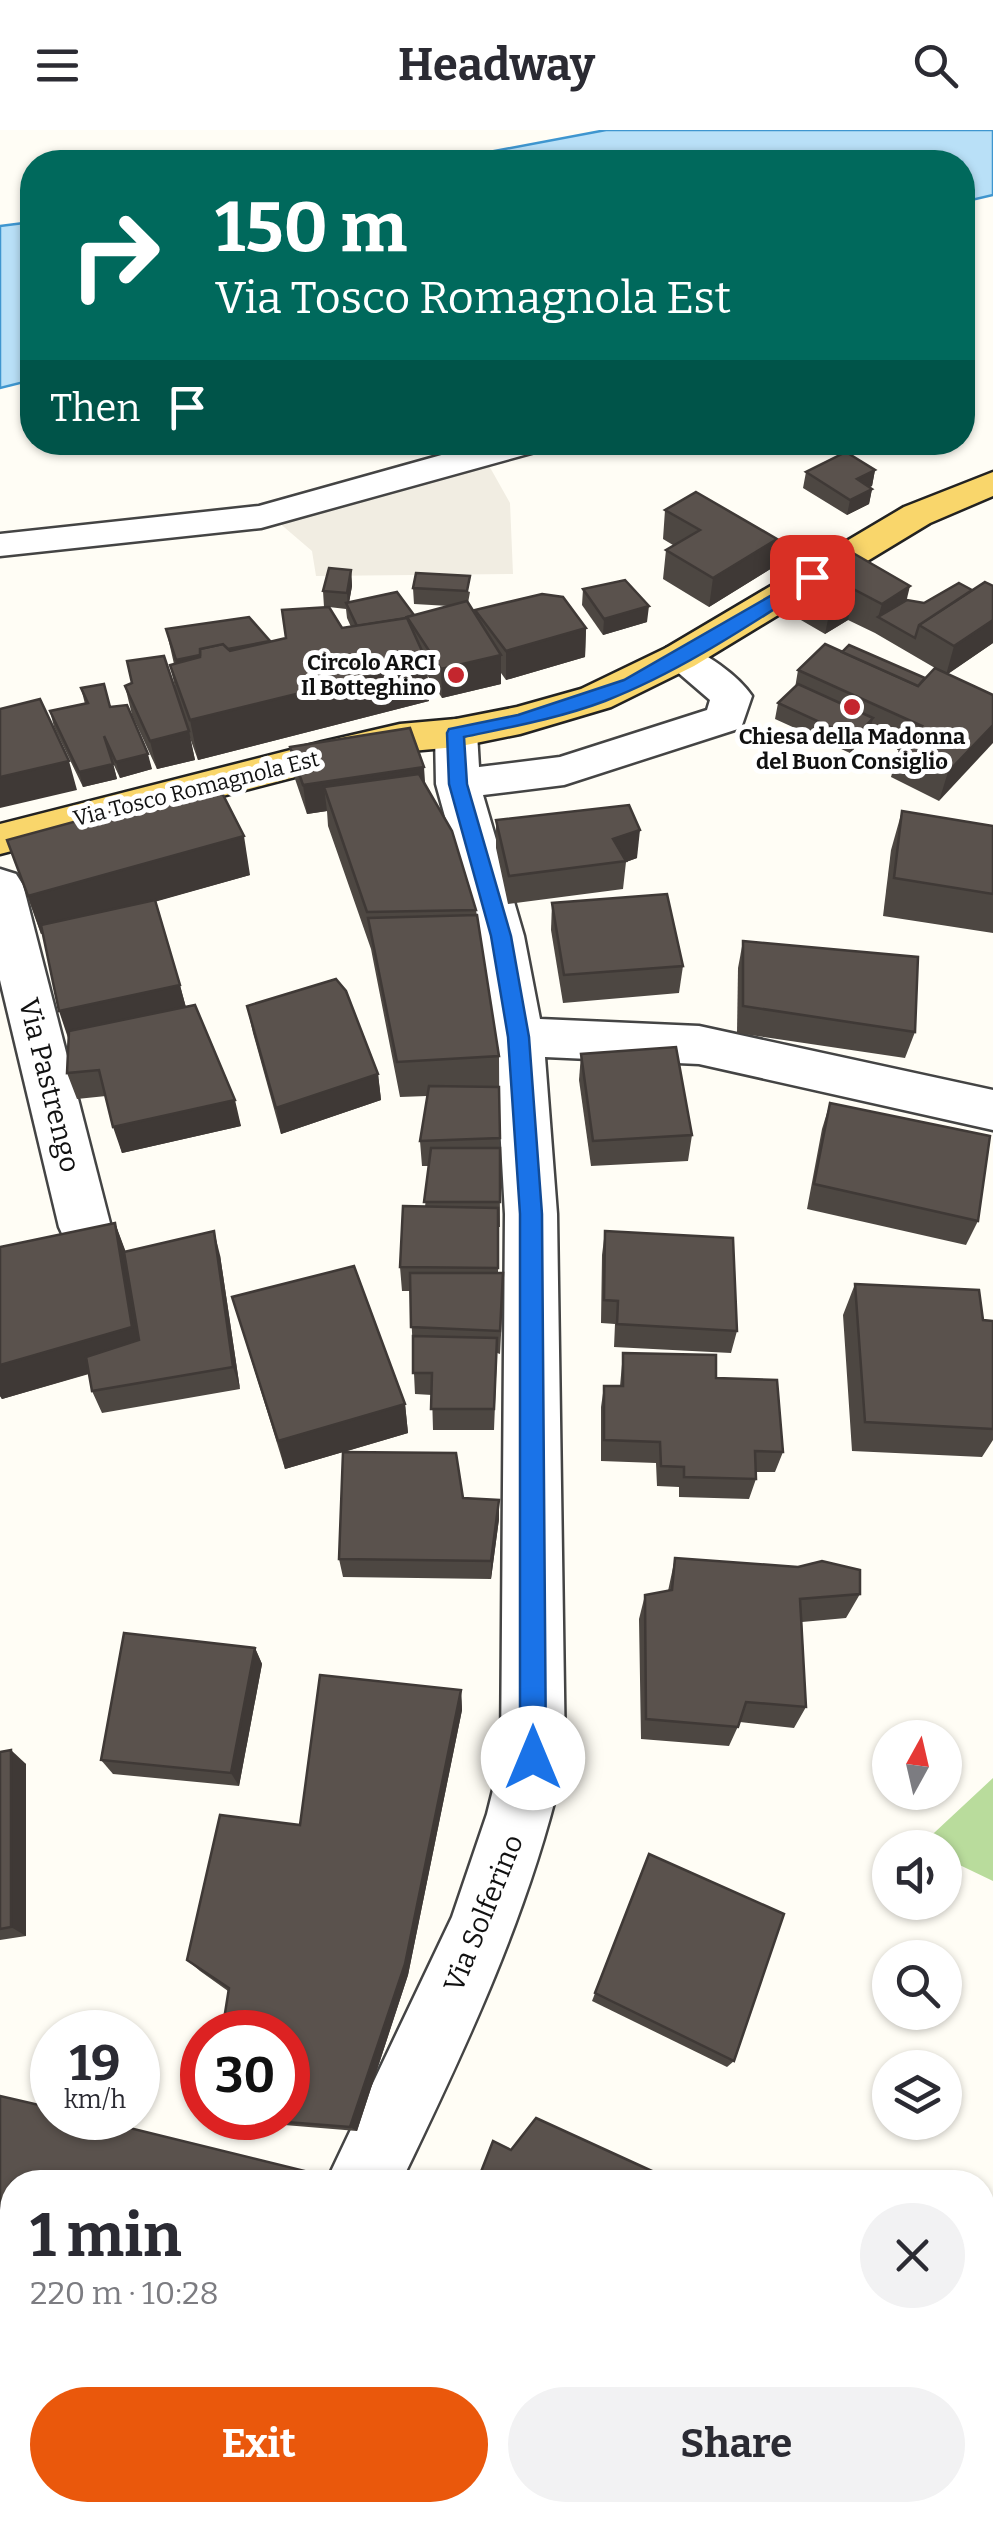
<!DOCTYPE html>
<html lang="en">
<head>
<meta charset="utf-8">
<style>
	:root { --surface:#fff; --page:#f2f2f3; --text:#2b2b33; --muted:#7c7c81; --accent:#ea580c }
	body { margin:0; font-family:Bitter,serif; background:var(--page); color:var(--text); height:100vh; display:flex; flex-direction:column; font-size:38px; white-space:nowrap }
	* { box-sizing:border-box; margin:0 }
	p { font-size:32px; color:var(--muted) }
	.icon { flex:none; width:55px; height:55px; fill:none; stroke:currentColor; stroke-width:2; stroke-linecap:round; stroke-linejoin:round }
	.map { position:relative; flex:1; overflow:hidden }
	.details { position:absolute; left:0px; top:2040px; width:995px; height:352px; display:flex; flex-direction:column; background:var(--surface); border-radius:40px 40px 0 0; box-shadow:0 2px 8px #0004 }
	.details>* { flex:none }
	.banner { position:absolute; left:20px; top:20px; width:955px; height:305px; border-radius:40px; box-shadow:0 2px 8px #0004; background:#00695c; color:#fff; overflow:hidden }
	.needle { width:65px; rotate:8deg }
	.buttons { position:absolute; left:872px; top:1590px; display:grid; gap:20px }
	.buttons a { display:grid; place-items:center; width:90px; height:90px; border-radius:50%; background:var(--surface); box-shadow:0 2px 8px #0004; font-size:50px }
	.speed { position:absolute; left:30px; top:1880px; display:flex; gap:20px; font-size:50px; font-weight:700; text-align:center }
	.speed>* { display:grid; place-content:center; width:130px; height:130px; border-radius:50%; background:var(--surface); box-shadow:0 2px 8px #0004; line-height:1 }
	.speed small { font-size:25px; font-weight:400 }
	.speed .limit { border:15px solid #d22; background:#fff; color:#111 }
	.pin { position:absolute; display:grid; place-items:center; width:85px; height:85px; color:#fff; margin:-42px; border-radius:20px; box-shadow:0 5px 15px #0006 }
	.me { position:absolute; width:110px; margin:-55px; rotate:0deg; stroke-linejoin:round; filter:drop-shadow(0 0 8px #0008) }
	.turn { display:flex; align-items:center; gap:35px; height:210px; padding:0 30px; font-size:45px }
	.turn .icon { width:130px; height:130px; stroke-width:2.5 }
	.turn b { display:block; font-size:70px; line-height:85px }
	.then { display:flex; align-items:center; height:95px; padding:0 30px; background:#0003; gap:20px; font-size:38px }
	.round { display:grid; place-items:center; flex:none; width:105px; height:105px; border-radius:52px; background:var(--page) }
	.overview { display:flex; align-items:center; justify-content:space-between; height:170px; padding:0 30px }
	h1 { font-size:60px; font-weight:700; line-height:75px }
	.action { display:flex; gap:20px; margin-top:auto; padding:20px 30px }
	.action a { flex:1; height:115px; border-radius:60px; background:var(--accent); color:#fff; font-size:40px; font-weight:700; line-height:115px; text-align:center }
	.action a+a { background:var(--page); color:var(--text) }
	header { display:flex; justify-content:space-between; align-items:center; height:130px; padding:0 30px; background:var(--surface); font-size:45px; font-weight:700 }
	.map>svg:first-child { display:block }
	.forest { fill:#b9dc9c }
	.plaza { fill:#f1ede2 }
	.water { fill:#b9e0f7; stroke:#3f96cf; stroke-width:2.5 }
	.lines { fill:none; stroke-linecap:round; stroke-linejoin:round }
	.minor-casing { stroke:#444; stroke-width:5 }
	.major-casing { stroke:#222; stroke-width:5 }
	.minor { fill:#fff; fill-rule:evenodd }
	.major { fill:#f9d66b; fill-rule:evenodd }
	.wall { fill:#4d4742; fill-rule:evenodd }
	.shaded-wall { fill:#3f3936 }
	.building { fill:#5a524d; stroke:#3f3936; stroke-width:2.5 }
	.route { fill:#1a73e8; stroke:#114b97; stroke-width:2.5 }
	.poi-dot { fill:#c4262e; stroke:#fff; stroke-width:4 }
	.labels { text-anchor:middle; stroke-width:10; stroke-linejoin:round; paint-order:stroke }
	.far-poi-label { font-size:22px; font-weight:bold; fill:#111; stroke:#fff; text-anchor:end }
	.far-street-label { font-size:22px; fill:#111; stroke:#fff }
	.street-label { font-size:28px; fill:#111; stroke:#fff }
</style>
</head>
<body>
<header><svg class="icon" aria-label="menu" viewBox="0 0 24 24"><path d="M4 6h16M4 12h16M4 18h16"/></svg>Headway<svg class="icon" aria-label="search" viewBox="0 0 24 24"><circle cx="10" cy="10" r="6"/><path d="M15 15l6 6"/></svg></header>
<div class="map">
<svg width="993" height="2391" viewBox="0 0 993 2391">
	<rect width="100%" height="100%" fill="#fffdf5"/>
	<path class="forest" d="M993 1648V1751L945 1728V1718L920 1716Z"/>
	<path class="plaza" d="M483 325 510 373 513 444 316 446 312 421 270 385Z"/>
	<g class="water">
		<path d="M606 0H993V65L963 72 962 32H436Z"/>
		<path d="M32 92V250L0 258V96Z"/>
	</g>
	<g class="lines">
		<g class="minor-casing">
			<g id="minor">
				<path d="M488 312H546L542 320 261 398 0 426V404L259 376Z"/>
				<path d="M680 514C704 521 738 545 752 566L741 598 564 655 483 665 524 806 540 889 699 896 993 960V1000L699 934 545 927 557 1084 565 1628C532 1778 467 1915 401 2052H326L452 1787 487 1684 501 1628 505 1084 495 907 478 806 436 654 435 603 441 593 456 589 471 593 477 603 479 637 560 627 707 580 710 570 660 527 666 518Z"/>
				<path d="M0 739 16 744 23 755 111 1097 104 1112 85 1119 66 1112 59 1097 0 850Z"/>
				<path d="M0 2087 12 2090V2166L0 2163Z"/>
				<path d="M151 2380H234L229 2391H146Z"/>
			</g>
		</g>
		<g class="major-casing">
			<path id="major" d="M993 342V366L930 393 694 536 611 577 520 604 456 617 400 622 322 640 0 724V694L322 612 400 594 456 589 517 577 581 559 666 518 904 377Z"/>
		</g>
		<use href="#minor" class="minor"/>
		<use href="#major" class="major"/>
	</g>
	<g class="wall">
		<path d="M875 340 872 356 869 357 872 359 869 374 847 385 803 358 806 342Z"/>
		<path d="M665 380 777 409 772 438 709 477 663 449 666 420 673 415 663 409Z"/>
		<path d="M853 423 907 470 924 473 993 456V513L948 544 993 565 939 671 891 647 899 619 869 604 850 623 775 589 778 573 795 558 798 540 842 522 925 548 935 538 875 503 848 490 825 504 794 486 800 457Z"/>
		<path d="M351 440 352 456 349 472 414 485 449 476 414 474 413 458 416 443 470 462 468 473 475 485V480L586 498 585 527 506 550 501 543V554L442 568 427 545 429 571 198 630 190 608 195 630 157 639 132 585 125 556 176 562 170 535 174 534 166 499 270 511 286 508 324 477 323 461ZM329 477 346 479 347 488 351 497 342 498Z"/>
		<path d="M583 459 647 492 603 505 582 475Z"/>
		<path d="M81 558 110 577 152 639 120 648 113 633 117 649 83 657 54 597 50 581 85 574Z"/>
		<path d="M290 617 425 655 476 780 499 926 500 1097H498V1143L503 1167 500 1224 497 1223 494 1300H433L432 1265 415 1264 410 1161H402L400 1137 425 1077 429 1036H422L420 1011 427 966 400 967 371 819 328 696 327 681 307 684 294 646Z"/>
		<path d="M902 681 993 696V803L883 786 891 720Z"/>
		<path d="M496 690 637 728 626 732 623 759 508 774 496 718Z"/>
		<path d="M7 710 250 745 156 771 186 877 241 996 122 1023 106 966 77 969 67 943 69 908 43 803 41 804Z"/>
		<path d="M552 773 683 836 679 863 563 873 551 800Z"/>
		<path d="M743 811 915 902 905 928 737 903 738 838Z"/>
		<path d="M247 876 378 944 381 970 281 1004 253 903Z"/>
		<path d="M581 924 692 1005 688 1031 591 1036 579 950Z"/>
		<path d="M830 973 978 1091 966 1115 807 1079 822 999Z"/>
		<path d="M115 1093 125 1121 220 1125 240 1259 102 1283 92 1261 89 1244 2 1269 0 1266V1117Z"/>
		<path d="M605 1101 737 1201 731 1223 614 1217 615 1194 601 1193 602 1125Z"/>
		<path d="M855 1154 983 1190 993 1191V1310L982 1327 852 1321 843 1185Z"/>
		<path d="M232 1167 405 1274 408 1303 344 1322 463 1368 499 1370V1389L491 1449 343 1447 339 1429 343 1322 285 1339Z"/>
		<path d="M623 1223 716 1248 783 1322 775 1342H756V1349L749 1369 679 1367V1357L657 1356 656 1333 601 1331V1277L604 1256H620Z"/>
		<path d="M675 1428 860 1464 846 1488 802 1492 806 1577 794 1598 740 1592 729 1616 641 1609 639 1489 645 1465 668 1461Z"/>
		<path d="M255 1518 262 1534 239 1656 113 1644 101 1630Z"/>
		<path d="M461 1560 462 1580 408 1845 357 2001 223 1990 215 1988H288L228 1861 200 1841 187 1830 300 1695Z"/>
		<path d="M0 1622 26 1634V1806L0 1810Z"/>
		<path d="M649 1724 734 1931 727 1937 592 1871Z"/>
		<path d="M554 2380H599L616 2391H549Z"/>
	</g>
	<g class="shaded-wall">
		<path d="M875 340 872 356 854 365 857 349Z"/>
		<path d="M872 359 869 374 847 385 850 370Z"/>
		<path d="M777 409 772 438 709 477 713 448Z"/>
		<path d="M351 440 352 456 348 479 347 463Z"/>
		<path d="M910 456 903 485 878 487 882 474Z"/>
		<path d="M855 460 848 490 825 504 831 475Z"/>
		<path d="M649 476 647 492 603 505 604 489Z"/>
		<path d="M993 490V513L946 545 954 516Z"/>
		<path d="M586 498 585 527 506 550V521Z"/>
		<path d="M270 511 182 559 176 530Z"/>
		<path d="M501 525V554L442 568 441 539Z"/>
		<path d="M427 532 429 571 198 630 190 590Z"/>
		<path d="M873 588 869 604 850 623 854 608Z"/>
		<path d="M993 595V613L939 671 948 642Z"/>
		<path d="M189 601 195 630 157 639 150 611Z"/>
		<path d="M148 624 152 639 120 648 116 632Z"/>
		<path d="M69 631 77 660 0 678V647Z"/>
		<path d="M113 634 117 649 83 657 79 642Z"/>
		<path d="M424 637 426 666 324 657 327 681 307 684 303 655Z"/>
		<path d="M640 700 637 728 626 732 613 709Z"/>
		<path d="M244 706 250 745 41 804 28 766Z"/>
		<path d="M180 855 187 882 68 908 59 881Z"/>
		<path d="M378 944 381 970 281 1004 276 978Z"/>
		<path d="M235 970 241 996 122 1023 113 997Z"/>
		<path d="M115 1093 127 1125 145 1227 2 1269 0 1266V1235Z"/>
		<path d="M214 1101 220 1125 240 1259 233 1237Z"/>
		<path d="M405 1274 408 1303 285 1339 278 1311Z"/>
		<path d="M499 1370V1389L491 1449V1431Z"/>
		<path d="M255 1518 262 1534 239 1656 231 1643Z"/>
		<path d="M461 1560 462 1580 408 1845 357 2001 350 1997Z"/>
		<path d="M11 1620 26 1634V1806L11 1797Z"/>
		<path d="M313 2043 321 2045 317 2052H308Z"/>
		<path d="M124 2380H134L128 2391H118Z"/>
		<path d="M581 2380H599L616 2391H598Z"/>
	</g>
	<g class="building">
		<path d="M846 322 875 340 857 349 872 359 850 370 806 342Z"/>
		<path d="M696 362 777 409 713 448 666 420 700 400 665 380Z"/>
		<path d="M853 423 910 456 882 474 855 460 831 475 800 457Z"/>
		<path d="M329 438 351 440 347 463 323 461Z"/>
		<path d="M416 443 470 446 467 461 413 458Z"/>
		<path d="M625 450 649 476 604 489 583 459Z"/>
		<path d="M985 452 993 456V490L954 516 919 495Z"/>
		<path d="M959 453 972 460 919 495 915 508 878 487 907 470 924 473Z"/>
		<path d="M397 462 414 485 407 487 408 488 357 496 346 473Z"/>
		<path d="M542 464 563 467 586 498 506 521 475 480Z"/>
		<path d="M467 471 501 525 441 539 407 487Z"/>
		<path d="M329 477 342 498 407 488 427 532 190 590 170 535 200 527V519L223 514 230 521 286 508 282 480Z"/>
		<path d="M249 487 270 511 228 519 223 514 200 519V525L176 530 166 499Z"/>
		<path d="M825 514 918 556 935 538 993 565V595L948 642 899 619 922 596 798 540Z"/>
		<path d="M849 515 925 548 918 556 842 522Z"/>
		<path d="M164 526 189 601 150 611 125 556 132 553 127 531Z"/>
		<path d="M104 554 110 577 127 575 148 624 116 632 104 606 113 634 79 642 50 581 88 573 81 558Z"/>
		<path d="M798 554 873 588 854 608 778 573Z"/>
		<path d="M40 569 69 631 0 647V579Z"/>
		<path d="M410 598 424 637 303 655 290 617Z"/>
		<path d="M419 644 452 701 476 780 367 782 324 657Z"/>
		<path d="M217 653 244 706 28 766 7 710Z"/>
		<path d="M629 675 640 700 613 709 626 731 509 746 496 690Z"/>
		<path d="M902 681 993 696V764L894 748Z"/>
		<path d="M667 764 683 836 564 845 552 773Z"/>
		<path d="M155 770 180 855 59 881 41 795Z"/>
		<path d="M477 785 499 926 397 932 368 788Z"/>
		<path d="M743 811 918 827 915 902 743 876Z"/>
		<path d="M336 849 346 861 378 944 276 978 247 876Z"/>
		<path d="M195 875 235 970 113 997 99 940 67 943 69 901Z"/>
		<path d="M676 917 692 1005 593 1011 581 924Z"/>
		<path d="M429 956 499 957 500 1008 420 1011Z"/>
		<path d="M830 973 990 1006 978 1091 814 1054Z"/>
		<path d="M431 1018H500V1072H424Z"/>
		<path d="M403 1076 498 1078V1138L400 1137Z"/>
		<path d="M115 1093 132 1197 0 1235V1117Z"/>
		<path d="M214 1101 233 1237 92 1261 86 1227 139 1210 124 1122Z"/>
		<path d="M605 1101 733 1108 737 1201 617 1194 618 1171 604 1170Z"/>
		<path d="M354 1136 405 1274 278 1311 232 1167Z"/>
		<path d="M410 1143H503L500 1201 411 1197Z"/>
		<path d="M855 1154 979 1160 983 1190 993 1191V1299L865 1292Z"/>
		<path d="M413 1206 497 1208 494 1279H431L432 1243H413Z"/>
		<path d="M623 1223 716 1225V1248L777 1250 783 1322 755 1321 756 1349 684 1347V1337L661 1336 660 1312 604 1310V1256H623Z"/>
		<path d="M343 1322 456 1323 463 1368 499 1370 491 1431 339 1429Z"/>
		<path d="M675 1428 798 1437 822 1431 860 1440V1464L800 1469 806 1577 746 1572 738 1597 646 1589 645 1465 672 1460Z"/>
		<path d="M124 1503 255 1518 231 1643 101 1630Z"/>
		<path d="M320 1545 461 1560 405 1834 350 1997 234 1988H288V1902H222L229 1858 187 1830 220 1685 300 1695Z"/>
		<path d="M11 1620V1797L0 1799V1622Z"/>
		<path d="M649 1724 784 1784 734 1931 595 1863Z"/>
		<path d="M0 1966 52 1978V1988H89L313 2043 308 2052H12V2094L0 2093Z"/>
		<path d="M536 1988 676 2052H477L493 2011 511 2020Z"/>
		<path d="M12 2262V2380H124L118 2391H0V2282Z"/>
		<path d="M284 2380H469L464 2391H283L280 2388Z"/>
		<path d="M562 2380H581L598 2391H558Z"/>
	</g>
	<path class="route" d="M812 442 820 447 818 451C751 494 680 542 605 571 560 588 511 597 464 607L467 654 511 806 529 907 542 1084 546 1628 542 1637 533 1641 524 1637 520 1628V1084L508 907 491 806 449 654 447 603 449 599 518 585 624 550Z"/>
	<g class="poi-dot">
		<circle cx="456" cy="545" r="10"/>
		<circle cx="852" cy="577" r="10"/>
	</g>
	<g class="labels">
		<g class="far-poi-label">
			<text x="436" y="540">Circolo ARCI<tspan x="436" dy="25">Il Botteghino</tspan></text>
			<text x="852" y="614" text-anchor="middle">Chiesa della Madonna<tspan x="852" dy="25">del Buon Consiglio</tspan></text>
		</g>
		<g class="far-street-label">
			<text transform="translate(196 658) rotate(-14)" y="8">Via Tosco Romagnola Est</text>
		</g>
		<g class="street-label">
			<text transform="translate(50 955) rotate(76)" y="10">Via Pastrengo</text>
			<text transform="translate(483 1783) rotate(-68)" y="10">Via Solferino</text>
		</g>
	</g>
</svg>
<div class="buttons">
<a><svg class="needle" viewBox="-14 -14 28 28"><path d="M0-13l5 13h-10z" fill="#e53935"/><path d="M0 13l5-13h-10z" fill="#7c7c81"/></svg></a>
<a><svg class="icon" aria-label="sound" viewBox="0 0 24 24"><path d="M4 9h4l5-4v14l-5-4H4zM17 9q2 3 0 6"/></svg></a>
<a><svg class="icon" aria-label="search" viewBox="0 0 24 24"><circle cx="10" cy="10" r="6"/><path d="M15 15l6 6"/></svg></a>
<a><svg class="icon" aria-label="layers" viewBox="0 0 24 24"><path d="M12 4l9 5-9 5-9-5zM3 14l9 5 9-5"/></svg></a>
</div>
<div class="speed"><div>19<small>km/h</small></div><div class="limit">30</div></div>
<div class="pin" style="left:812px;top:447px;background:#d93025"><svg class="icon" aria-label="arrive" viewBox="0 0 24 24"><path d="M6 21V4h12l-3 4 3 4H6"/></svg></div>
<svg class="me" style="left:533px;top:1628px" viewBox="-20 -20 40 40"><circle r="19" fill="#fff"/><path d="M0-13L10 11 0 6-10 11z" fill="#1a73e8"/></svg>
<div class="banner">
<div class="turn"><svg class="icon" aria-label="right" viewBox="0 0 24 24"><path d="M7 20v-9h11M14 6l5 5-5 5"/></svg><div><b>150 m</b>Via Tosco Romagnola Est</div></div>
<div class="then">Then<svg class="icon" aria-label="arrive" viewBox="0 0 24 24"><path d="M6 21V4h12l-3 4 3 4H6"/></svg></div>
</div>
<section class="details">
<div class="overview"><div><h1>1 min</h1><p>220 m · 10:28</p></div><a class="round"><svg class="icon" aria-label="close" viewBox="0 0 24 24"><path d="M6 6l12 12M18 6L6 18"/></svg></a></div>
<div class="action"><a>Exit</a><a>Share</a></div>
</section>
</div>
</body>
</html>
